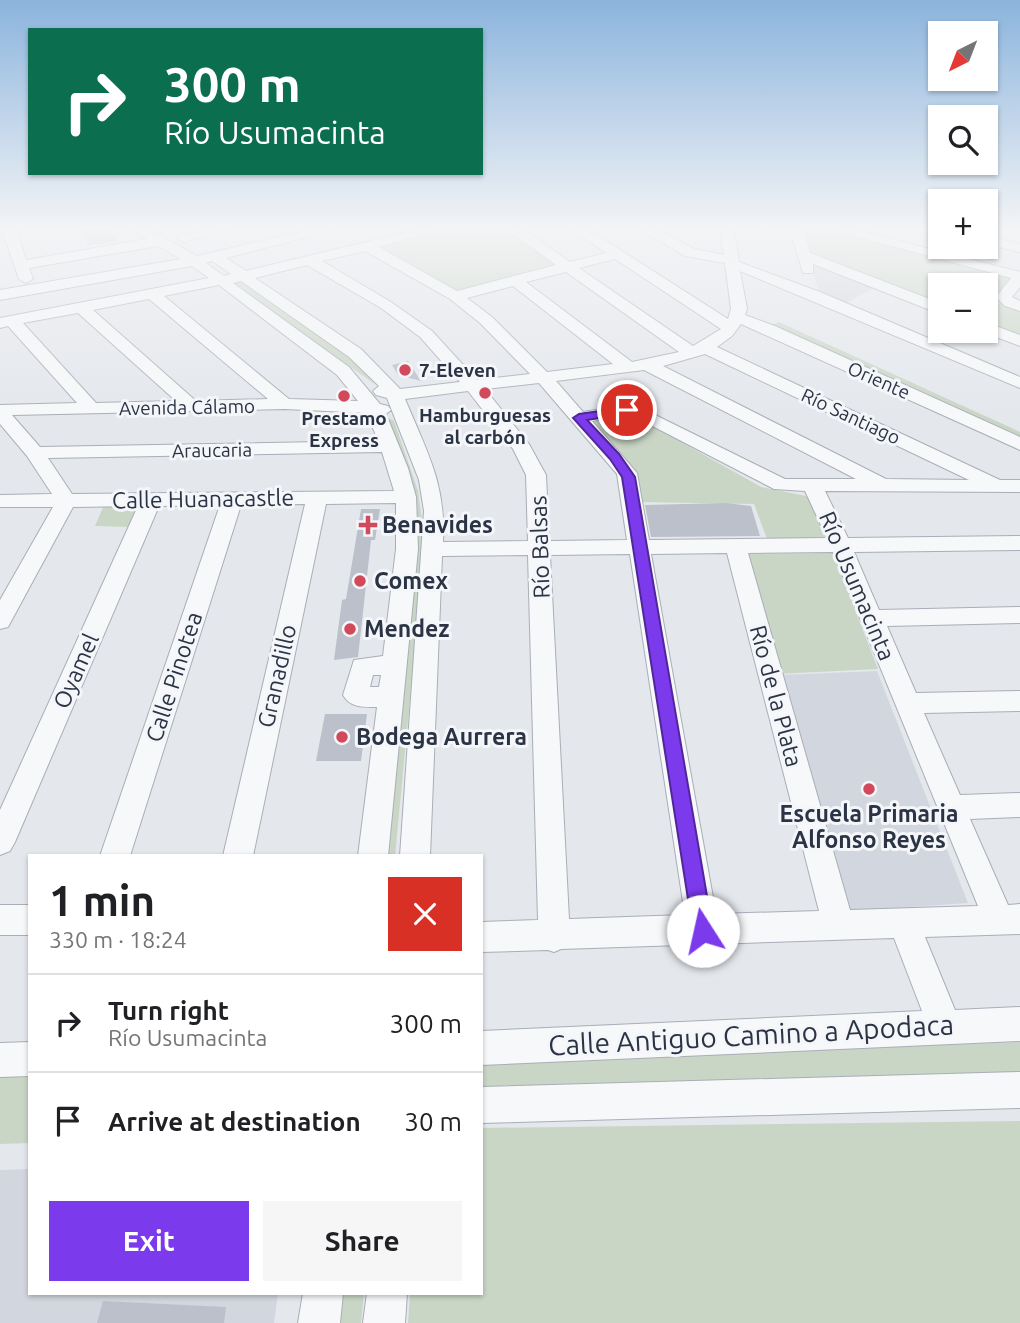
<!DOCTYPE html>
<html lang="en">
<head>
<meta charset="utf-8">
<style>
	:root { --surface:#fff; --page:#f6f6f6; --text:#202124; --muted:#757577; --line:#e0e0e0; --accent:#7c3aed }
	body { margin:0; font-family:Ubuntu,sans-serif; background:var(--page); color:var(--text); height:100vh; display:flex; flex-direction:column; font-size:26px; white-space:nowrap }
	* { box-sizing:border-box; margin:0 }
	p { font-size:23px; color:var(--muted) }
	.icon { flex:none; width:38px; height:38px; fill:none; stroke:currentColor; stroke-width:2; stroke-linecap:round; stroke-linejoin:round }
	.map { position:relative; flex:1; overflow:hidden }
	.details { position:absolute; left:28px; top:854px; width:455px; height:441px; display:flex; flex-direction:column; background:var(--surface); border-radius:0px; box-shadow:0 2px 5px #0004 }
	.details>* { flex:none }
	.top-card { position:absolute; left:28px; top:28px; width:455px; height:147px; border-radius:0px; box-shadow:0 2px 5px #0004; background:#0b6e4f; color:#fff; overflow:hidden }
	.needle { width:46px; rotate:222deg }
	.controls { position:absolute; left:928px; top:21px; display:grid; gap:14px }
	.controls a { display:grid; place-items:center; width:70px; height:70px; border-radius:0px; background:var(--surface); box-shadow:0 2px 5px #0004; font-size:35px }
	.pin { position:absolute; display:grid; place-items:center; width:60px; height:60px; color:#fff; margin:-30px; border:4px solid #fff; border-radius:50%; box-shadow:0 2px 7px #0007 }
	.me { position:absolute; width:77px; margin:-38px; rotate:350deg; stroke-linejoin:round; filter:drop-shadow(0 0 5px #0008) }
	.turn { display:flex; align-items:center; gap:24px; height:147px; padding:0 21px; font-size:32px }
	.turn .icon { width:91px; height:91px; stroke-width:2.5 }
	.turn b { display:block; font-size:49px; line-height:60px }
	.round { display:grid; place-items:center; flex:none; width:74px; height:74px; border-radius:0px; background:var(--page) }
	.summary { display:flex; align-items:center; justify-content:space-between; height:119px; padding:0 21px }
	h1 { font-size:42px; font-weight:700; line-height:52px }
	.primary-button { display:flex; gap:14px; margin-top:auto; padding:14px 21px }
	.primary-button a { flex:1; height:80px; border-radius:0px; background:var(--accent); color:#fff; font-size:28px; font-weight:700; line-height:80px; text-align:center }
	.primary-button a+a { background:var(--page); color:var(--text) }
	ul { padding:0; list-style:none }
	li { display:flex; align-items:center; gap:21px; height:98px; padding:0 21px; border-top:2px solid var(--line) }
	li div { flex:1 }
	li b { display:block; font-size:26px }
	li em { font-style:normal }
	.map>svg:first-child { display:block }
	.built { fill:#d2d6de }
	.green { fill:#c9d6c5 }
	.building { fill:#bbc0ca }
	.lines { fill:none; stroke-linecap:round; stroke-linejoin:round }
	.minor-casing { stroke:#a9aeb7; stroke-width:2 }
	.minor { fill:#f7f8fa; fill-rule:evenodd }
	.route { fill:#7c3aed; stroke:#51269a; stroke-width:2 }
	.poi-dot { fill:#d1495b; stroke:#f4f6f9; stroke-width:2.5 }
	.labels { text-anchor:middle; stroke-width:6; stroke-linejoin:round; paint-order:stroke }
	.far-poi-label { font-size:19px; font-weight:bold; fill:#2b3445; stroke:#f4f6f9 }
	.far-street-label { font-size:19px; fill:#2b3445; stroke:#f4f6f9 }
	.street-label { font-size:23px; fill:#2b3445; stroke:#f4f6f9 }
	.poi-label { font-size:23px; font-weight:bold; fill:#2b3445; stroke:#f4f6f9; text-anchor:start }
	.near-street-label { font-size:28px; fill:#2b3445; stroke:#f4f6f9 }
</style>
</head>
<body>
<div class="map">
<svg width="1020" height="1323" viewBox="0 0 1020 1323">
	<rect width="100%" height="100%" fill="#e4e7ec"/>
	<g class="built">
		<path d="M812 263 876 287 842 305 821 296 810 264Z"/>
		<path d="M877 671 968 903 851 911 781 675Z"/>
		<path d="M30 1169V1293H278L274 1323H0V1170Z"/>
	</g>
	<g class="green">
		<path d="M442 230H511L560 265 454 292 376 248 378 246Z"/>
		<path d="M802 230H828L1013 277 995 302 1020 309V338L985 325V285H940V307L808 255Z"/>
		<path d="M237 280C287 306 339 342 376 385L231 282Z"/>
		<path d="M779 322 1020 432V438L770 326Z"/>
		<path d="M628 415 635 416 761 487 811 497 830 545 769 544 754 504 638 502 589 423 592 420Z"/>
		<path d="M389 418 394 421 418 491 425 543 395 856H383L415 538 386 420Z"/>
		<path d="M104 505H138L128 527 95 526Z"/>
		<path d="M833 553 878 669 776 674 742 554Z"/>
		<path d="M1020 1042V1087L481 1099V1063Z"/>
		<path d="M30 1074V1143L0 1144V1075Z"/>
		<path d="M1020 1121V1323H408L410 1293H481V1128Z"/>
		<path d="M332 1293H364L361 1323H329Z"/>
	</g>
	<g class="building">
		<path d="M80 230H111L117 241 89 246Z"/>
		<path d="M408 361 421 381 398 375 392 365Z"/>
		<path d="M726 503 751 506 760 536 651 537 645 505Z"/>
		<path d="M361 509H380L375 540H371L358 657 334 660 342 600 346 599Z"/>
		<path d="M325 714H367L361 761H316Z"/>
		<path d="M103 1301 226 1307 224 1323H97Z"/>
	</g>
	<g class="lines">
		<g class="minor-casing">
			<g id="minor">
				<path d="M2 230H16L26 260 147 239 133 230H150L197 256 309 230H334L226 258 246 271 416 230H440L379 247 457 291 556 265 508 230H524L570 262 606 253 573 230H589L728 319 731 309 725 263 685 256 641 230H658L694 249 724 255 720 230H734L739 262 820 292 1020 377V388L740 271 747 309 745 315 775 326 1020 437V450L741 324 732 336 717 347 1000 480H1020V492L825 491 848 538 1020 536V550L854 552 879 610 1020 607V623L887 626 916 693 1020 691V711L924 713 960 795 1020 793V817L970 819 1008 905 1020 904V934L925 937 955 1010 1020 1007V1041L481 1065V1031L922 1011 894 938 561 949 554 952 548 950 481 952V922L538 920 528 555 442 556 430 856H400L424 511 419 480 387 398 376 395 373 391 379 386 349 357 241 281 233 283 349 367 380 404 388 406 391 410 386 414 408 468 416 497 418 549 388 856H358L377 707C364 707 350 708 343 695L354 660 383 656 396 549V503L326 504 253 856H223L305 504 241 505 130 856H100L220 505 159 506 15 842 10 851 0 855V810L138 506 73 507 8 627 0 629V600L53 507H0V495L52 494 27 456 0 424V405L77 403 8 326 0 328V318L209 278 192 266 0 300V290L181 259 158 246 29 268 33 279 26 283 19 279ZM365 251 450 299 480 323 530 374 477 380 432 331 391 302 322 261ZM615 259 721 329 693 346 579 268ZM212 261 231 274 224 276 206 263ZM307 265 381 308 420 337 460 382 400 389 361 349 255 278ZM566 272 679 352 632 362 526 282ZM219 285 337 375 358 401 289 399 164 296ZM513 286 613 364 547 372 492 317 467 298ZM149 299 268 399 196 401 93 310ZM78 313 176 401 96 403 23 323ZM705 354 969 480 886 479 663 366ZM644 370 856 479H785L641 408 620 406 583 412 556 381ZM539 383 617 474 627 540 549 541 546 475 529 444 485 389ZM468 391 513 449 526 475 528 541 443 542C446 483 427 452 405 399ZM285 409 367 413 378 441 40 447 12 415ZM620 416 637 418 774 489 805 491 827 538 649 540 637 473 592 421ZM382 452 394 491 72 494 48 458ZM833 552 978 906 850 910 748 553ZM727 553 819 911 716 914 651 554ZM630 554 685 915 569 919 550 555ZM373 675H381L379 687H370Z"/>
				<path d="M200 230H226L184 242 177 238Z"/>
				<path d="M790 230H804L810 253 940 303V314L813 264V273H803Z"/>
				<path d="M832 230H856L1020 272V287L1012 297 1020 301V311L1005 306 996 297 1011 278Z"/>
				<path d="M985 236 1020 244V252L985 244Z"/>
				<path d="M985 322 1020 335V346L980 331H985Z"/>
				<rect x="0" y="905" width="30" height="30"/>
				<path d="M30 1042V1076L0 1077V1043Z"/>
				<path d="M1020 1072V1108L481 1123V1087Z"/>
				<path d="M303 1293H343L340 1323H298Z"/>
				<path d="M367 1293H407L405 1323H363Z"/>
			</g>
		</g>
		<use href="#minor" class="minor"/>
	</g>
	<linearGradient id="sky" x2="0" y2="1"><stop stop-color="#8bb4dd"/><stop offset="0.55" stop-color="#f3f4f6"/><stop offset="1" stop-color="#f3f4f6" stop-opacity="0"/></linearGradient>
	<rect width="1020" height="415" fill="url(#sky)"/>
	<path class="route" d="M627 407 633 410 631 413 587 420 619 454 635 477 713 931 710 938 703 940 696 938 693 931 622 477 610 459 573 418 579 414Z"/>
	<g class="poi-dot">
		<circle cx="405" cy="370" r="7"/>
		<circle cx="485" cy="393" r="7"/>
		<circle cx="344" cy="396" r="7"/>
		<path d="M364.5 514.5h7v7h7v7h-7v7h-7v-7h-7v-7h7z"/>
		<circle cx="360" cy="581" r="7"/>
		<circle cx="350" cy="629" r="7"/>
		<circle cx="342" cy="737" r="7"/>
		<circle cx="869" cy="789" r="7"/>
	</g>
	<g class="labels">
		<g class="far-poi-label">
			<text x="419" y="377" text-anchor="start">7-Eleven</text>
			<text x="485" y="422">Hamburguesas<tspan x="485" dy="22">al carbón</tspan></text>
			<text x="344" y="425">Prestamo<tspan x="344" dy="22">Express</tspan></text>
		</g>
		<g class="far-street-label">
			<text transform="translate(879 380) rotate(24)" y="7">Oriente</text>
			<text transform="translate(187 407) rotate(-1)" y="7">Avenida Cálamo</text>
			<text transform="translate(851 416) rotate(25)" y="7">Río Santiago</text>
			<text transform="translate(212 450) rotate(-1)" y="7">Araucaria</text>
		</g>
		<g class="street-label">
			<text transform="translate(203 499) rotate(-1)" y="8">Calle Huanacastle</text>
			<text transform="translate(540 547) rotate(-92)" y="8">Río Balsas</text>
			<text transform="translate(857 586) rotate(67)" y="8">Río Usumacinta</text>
			<text transform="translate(76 671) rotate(-66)" y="8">Oyamel</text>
			<text transform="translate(277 676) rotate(-77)" y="8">Granadillo</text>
			<text transform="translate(174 677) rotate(-72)" y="8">Calle Pinotea</text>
			<text transform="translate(776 696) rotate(75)" y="8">Río de la Plata</text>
		</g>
		<g class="poi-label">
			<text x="382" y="533">Benavides</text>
			<text x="374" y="589">Comex</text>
			<text x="364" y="637">Mendez</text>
			<text x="356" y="745">Bodega Aurrera</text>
			<text x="869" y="822" text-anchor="middle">Escuela Primaria<tspan x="869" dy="26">Alfonso Reyes</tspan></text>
		</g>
		<g class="near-street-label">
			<text transform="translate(751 1035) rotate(-3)" y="10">Calle Antiguo Camino a Apodaca</text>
		</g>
	</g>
</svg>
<div class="controls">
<a><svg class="needle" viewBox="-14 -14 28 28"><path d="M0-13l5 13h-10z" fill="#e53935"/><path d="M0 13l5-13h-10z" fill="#757577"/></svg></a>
<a><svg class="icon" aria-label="search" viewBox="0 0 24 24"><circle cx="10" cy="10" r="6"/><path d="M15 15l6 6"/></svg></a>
<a>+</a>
<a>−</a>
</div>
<div class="pin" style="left:627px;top:410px;background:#d93025"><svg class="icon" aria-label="arrive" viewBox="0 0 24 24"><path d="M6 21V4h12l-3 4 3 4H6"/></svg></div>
<svg class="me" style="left:703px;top:931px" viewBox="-20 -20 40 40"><circle r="19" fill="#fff"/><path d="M0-13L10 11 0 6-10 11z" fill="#7c3aed"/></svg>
<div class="top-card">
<div class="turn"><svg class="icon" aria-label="right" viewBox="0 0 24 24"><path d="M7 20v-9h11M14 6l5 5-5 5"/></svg><div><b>300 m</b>Río Usumacinta</div></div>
</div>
<section class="details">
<div class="summary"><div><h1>1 min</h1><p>330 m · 18:24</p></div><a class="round" style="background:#d93025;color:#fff"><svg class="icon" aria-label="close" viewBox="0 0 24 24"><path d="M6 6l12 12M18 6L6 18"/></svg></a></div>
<ul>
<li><svg class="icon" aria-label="right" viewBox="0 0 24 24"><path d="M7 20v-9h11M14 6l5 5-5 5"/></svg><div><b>Turn right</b><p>Río Usumacinta</p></div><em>300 m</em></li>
<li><svg class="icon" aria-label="arrive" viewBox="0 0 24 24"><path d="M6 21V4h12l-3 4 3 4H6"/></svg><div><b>Arrive at destination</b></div><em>30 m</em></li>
</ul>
<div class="primary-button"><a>Exit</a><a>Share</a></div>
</section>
</div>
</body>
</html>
